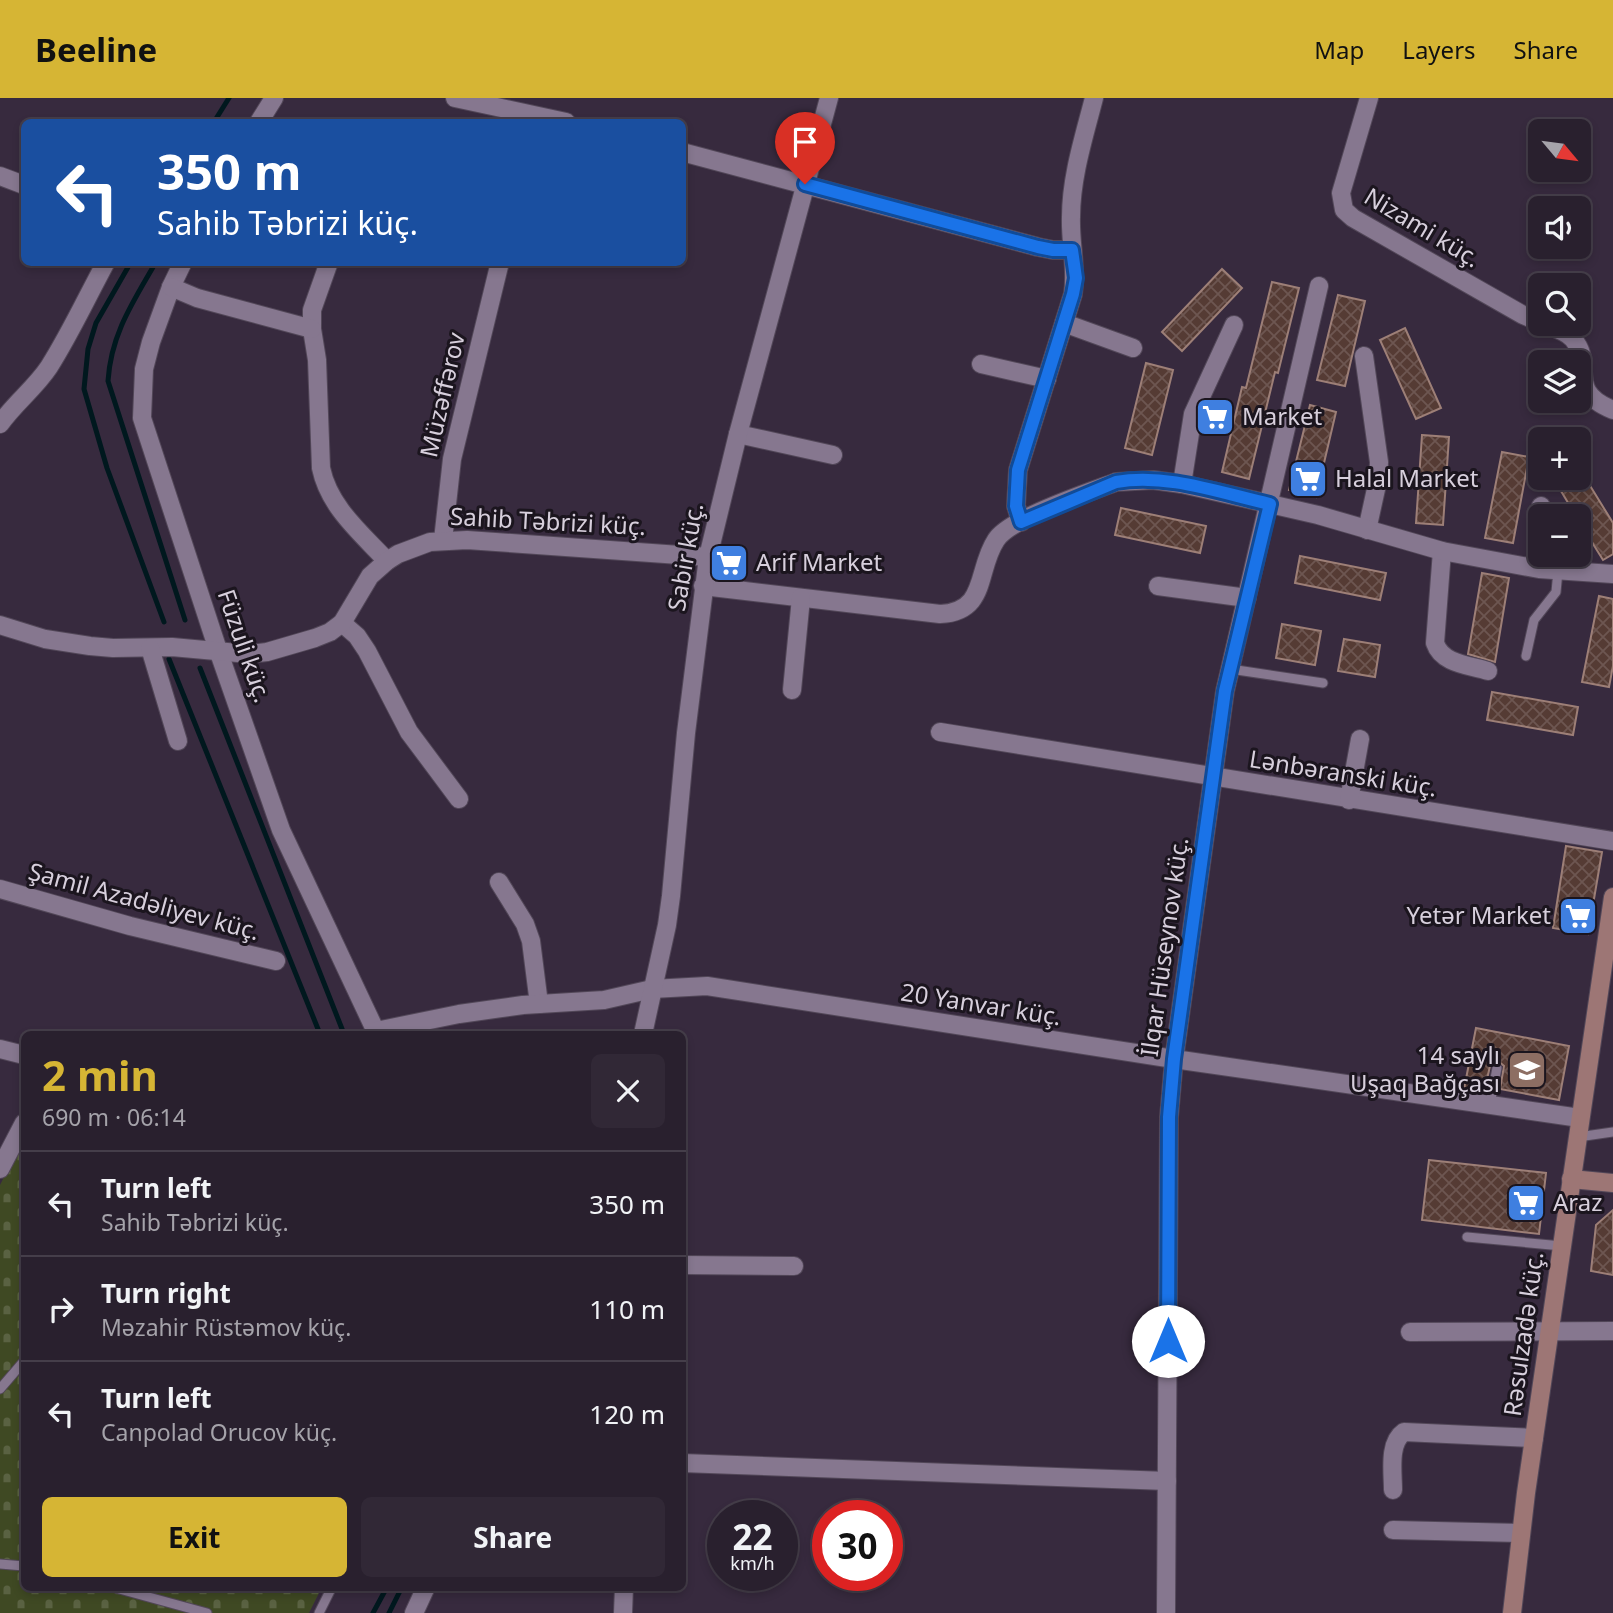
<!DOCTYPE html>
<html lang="en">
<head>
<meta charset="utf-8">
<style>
	:root { --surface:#29202e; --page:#312836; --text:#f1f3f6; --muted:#a5a3aa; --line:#453e4a; --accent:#d6b534 }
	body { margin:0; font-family:"Noto Sans",sans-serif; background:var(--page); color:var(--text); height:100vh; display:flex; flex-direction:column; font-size:26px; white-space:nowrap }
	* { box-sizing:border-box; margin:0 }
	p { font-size:23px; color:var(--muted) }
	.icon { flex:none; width:38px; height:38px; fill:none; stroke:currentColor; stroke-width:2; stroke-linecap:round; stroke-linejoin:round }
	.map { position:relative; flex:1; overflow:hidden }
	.side { position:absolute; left:21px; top:933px; width:665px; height:560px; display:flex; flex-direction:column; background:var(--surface); border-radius:10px; box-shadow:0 4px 10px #0003,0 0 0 2px var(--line) }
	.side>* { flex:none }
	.hud { position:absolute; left:21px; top:21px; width:665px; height:147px; border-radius:10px; box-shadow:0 4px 10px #0003,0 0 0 2px var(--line); background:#1a4fa0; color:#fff; overflow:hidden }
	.needle { width:46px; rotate:119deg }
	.fabs { position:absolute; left:1528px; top:21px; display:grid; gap:14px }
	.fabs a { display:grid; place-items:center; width:63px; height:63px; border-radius:10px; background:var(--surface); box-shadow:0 4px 10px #0003,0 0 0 2px var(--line); font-size:35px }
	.speed { position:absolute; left:707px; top:1402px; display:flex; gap:14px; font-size:35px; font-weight:700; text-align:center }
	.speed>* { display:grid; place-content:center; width:91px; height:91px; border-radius:50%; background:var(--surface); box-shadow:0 4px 10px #0003,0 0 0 2px var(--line); line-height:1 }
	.speed small { font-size:18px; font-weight:400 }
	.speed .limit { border:10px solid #d22; background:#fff; color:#111 }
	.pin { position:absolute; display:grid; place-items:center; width:60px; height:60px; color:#fff; margin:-72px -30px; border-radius:50% 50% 50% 0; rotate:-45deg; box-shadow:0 0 7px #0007 }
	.pin .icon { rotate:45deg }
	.me { position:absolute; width:77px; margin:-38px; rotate:0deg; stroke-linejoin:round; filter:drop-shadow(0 0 5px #0008) }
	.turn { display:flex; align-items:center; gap:24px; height:147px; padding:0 21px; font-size:32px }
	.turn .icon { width:91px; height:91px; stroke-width:2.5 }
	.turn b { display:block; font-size:49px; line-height:60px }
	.round { display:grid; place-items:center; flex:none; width:74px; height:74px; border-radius:10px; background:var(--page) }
	.headline { display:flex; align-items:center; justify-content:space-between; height:119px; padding:0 21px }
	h1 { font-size:42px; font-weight:700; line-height:52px; color:var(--accent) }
	.button { display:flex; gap:14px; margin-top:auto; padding:14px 21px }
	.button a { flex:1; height:80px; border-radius:10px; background:var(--accent); color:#111; font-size:28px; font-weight:700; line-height:80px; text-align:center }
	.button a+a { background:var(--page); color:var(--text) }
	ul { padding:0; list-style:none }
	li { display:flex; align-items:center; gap:21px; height:105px; padding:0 21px; border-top:2px solid var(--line) }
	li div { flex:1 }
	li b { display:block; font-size:26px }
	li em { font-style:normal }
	header { display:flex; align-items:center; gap:42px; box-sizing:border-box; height:98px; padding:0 35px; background:var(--accent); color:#111 }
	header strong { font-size:33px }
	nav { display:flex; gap:38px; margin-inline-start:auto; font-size:24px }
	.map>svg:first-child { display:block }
	.cemetery { fill:url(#cemetery-stones) }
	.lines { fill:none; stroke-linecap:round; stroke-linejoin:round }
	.stream { stroke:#00181e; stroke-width:5 }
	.building { fill:url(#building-cross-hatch); stroke:#9d7f77; stroke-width:2 }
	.lane-casing { stroke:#524758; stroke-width:11 }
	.street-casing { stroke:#524758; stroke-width:20 }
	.secondary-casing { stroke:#524758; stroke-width:20 }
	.lane { stroke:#86778f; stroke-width:9 }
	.street { stroke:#86778f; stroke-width:18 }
	.secondary { stroke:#9d7675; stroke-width:18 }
	.route-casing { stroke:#114b97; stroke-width:18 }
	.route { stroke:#1a73e8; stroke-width:12 }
	.labels { text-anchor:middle; stroke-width:6; stroke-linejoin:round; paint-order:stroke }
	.street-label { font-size:24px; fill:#d7cfdc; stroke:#1b151e }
	.poi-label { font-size:24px; fill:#d7cfdc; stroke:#1b151e; text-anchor:start }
</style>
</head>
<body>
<header>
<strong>Beeline</strong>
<nav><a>Map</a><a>Layers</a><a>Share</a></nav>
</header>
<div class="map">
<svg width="1613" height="1515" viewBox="0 0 1613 1515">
	<defs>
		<pattern id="cemetery-stones" width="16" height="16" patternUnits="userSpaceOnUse" patternTransform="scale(1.75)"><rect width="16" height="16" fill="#3f4923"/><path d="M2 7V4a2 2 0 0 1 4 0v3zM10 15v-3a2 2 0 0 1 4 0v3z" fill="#5a6242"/></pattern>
		<pattern id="building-cross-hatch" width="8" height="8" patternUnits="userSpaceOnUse" patternTransform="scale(1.75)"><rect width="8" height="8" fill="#553b34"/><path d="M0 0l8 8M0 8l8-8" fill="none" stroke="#6d5651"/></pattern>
	</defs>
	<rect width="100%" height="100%" fill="#372a3e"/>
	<path class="cemetery" d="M24 1040V1489H322L309 1515H0V1087Z"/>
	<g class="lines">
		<g class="stream">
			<path d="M214 24 229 0"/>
			<path d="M131 164 96 225 88 251 84 291 107 370 164 524"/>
			<path d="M156 164C133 204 111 236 108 283L185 522"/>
			<path d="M169 561 320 936"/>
			<path d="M200 570 344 936"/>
			<path d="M373 1515 387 1489"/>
			<path d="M389 1515 402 1489"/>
		</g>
	</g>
	<g class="building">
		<path d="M1222 171 1242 190 1182 253 1162 234Z"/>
		<path d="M1272 184 1299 190 1278 275 1275 274 1249 381 1222 374 1242 289 1246 290Z"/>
		<path d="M1338 197 1365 203 1345 288 1317 282Z"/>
		<path d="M1405 230 1441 310 1416 321 1380 242Z"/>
		<path d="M1146 265 1173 272 1152 357 1125 350Z"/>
		<path d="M1310 307 1336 314 1316 399 1289 392Z"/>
		<path d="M1422 337 1449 339 1443 427 1416 425Z"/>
		<path d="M1502 354 1529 359 1513 445 1485 440Z"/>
		<path d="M1581 373 1613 425V456L1603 462 1578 422V418H1576L1558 388 1571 380H1578V375Z"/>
		<path d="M1121 410 1206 428 1200 455 1115 437Z"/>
		<path d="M1300 458 1386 475 1380 502 1295 485Z"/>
		<path d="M1482 475 1509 480 1495 564 1468 556Z"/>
		<path d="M1599 498 1613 501V568L1609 589 1582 584Z"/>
		<path d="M1282 526 1321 533 1315 567 1276 560Z"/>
		<path d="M1344 541 1380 547 1375 579 1338 573Z"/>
		<path d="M1492 594 1578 609 1573 637 1487 622Z"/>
		<path d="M1566 748 1602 754 1588 836 1553 830Z"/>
		<path d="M1476 930 1569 948 1559 1002 1500 991 1504 968 1498 963 1490 968 1484 995 1464 991Z"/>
		<path d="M1429 1062 1546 1075 1539 1136 1422 1122Z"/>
		<path d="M1613 1112V1177L1591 1173 1596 1127Z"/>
	</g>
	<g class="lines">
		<g class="lane-casing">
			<g id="lane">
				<path d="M1526 558 1534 522 1556 494 1558 473"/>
				<path d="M1230 571 1323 585"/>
				<path d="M1490 1006 1497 970"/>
				<path d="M1578 1039 1613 1034"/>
				<path d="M1467 1139 1562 1148"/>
				<path d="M0 1291 24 1263"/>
				<path d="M0 1466 24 1468"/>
				<path d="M112 1489 207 1515"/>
				<path d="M319 1515 332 1489"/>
			</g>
		</g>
		<g class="street-casing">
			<g id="street">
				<path d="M455 0 566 24"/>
				<path d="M1369 0 1341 95 1344 112 1353 120 1523 217 1540 224"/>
				<path d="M259 24 274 0"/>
				<path d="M682 54 1038 149 1053 152H1072"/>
				<path d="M0 78 24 87"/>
				<path d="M183 164 171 189 151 244 144 271 142 320 218 552 281 732 377 936"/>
				<path d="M329 164 312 212V231L317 262 321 370C329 409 361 435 387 463"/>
				<path d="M171 189 197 200 312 231"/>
				<path d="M1064 225 1133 250"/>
				<path d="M1544 226C1554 230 1566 233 1573 241 1596 267 1564 292 1613 312"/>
				<path d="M1364 258 1379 364 1378 382 1367 432"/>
				<path d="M981 266 1047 281"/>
				<path d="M0 326C15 305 35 290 49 269 70 236 87 199 106 164"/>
				<path d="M738 336 833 357"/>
				<path d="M1182 386 1193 316 1234 227"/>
				<path d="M1541 408 1545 418"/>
				<path d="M1021 424 1016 408 1018 372 1073 196C1077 170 1070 145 1071 119 1071 79 1084 39 1094 0"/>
				<path d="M443 442 452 361 500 164"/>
				<path d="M1442 453 1435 545C1442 566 1469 567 1488 573"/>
				<path d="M703 488 940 516C988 514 976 472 996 442 1010 420 1090 394 1116 384L1153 382 1182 386 1318 417 1442 453 1539 471 1613 476"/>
				<path d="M1158 488 1247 500"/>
				<path d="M342 525 357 538 367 553 409 634 459 701"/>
				<path d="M0 527 45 541 90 548 113 550 172 549 249 556 267 554 315 540 330 534 342 525 370 478 387 463 398 456 430 444 467 442 708 459"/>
				<path d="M150 550 178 643"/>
				<path d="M792 592 801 500"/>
				<path d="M940 634 1613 743"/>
				<path d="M1349 702 1360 641"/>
				<path d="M499 784 525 826 531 843 539 906"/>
				<path d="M0 791 130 828 276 863"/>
				<path d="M376 933 459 916 523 907 604 902 652 891 707 888 1174 961 1580 1020"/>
				<path d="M643 936 667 827 671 798 686 635 708 459 738 336 829 0"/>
				<path d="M0 951 24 957"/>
				<path d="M0 1071 24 1025"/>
				<path d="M682 1167 794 1168"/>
				<path d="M1410 1234 1613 1233"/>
				<path d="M682 1365 1167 1383"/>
				<path d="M1393 1392C1393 1374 1388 1345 1404 1334L1534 1340"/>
				<path d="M1393 1432 1520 1435"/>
				<path d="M414 1515 426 1489"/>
				<path d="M623 1515 624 1489"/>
				<path d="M1166 1515 1169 1019 1174 961 1225 593 1319 188"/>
			</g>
		</g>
		<g class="secondary-casing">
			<g id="secondary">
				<path d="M1571 1081 1613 1085"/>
				<path d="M1512 1515 1526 1395 1613 799"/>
			</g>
		</g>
		<use href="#lane" class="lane"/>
		<use href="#street" class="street"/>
		<use href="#secondary" class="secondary"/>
	</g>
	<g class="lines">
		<g class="route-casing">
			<path id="route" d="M805 86 1038 149 1053 152H1072L1076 180 1073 196 1018 372 1016 408 1021 424 1116 384C1167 375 1220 395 1270 406L1225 593 1174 961 1169 1019 1168 1243"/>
		</g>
		<use href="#route" class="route"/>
	</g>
	<defs>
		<g id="supermarket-square" transform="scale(2.0125)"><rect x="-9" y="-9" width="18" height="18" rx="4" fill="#3f7fe0" stroke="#1b151e"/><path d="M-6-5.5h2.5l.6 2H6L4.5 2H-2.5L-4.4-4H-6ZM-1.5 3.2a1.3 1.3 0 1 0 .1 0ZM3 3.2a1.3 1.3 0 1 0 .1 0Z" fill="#fff"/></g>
		<g id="school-square" transform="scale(2.0125)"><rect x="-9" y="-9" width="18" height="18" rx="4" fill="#8d6e63" stroke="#1b151e"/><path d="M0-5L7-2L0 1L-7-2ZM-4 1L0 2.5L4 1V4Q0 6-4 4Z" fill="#fff"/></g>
	</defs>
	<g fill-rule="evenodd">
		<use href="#supermarket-square" x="1215" y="319"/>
		<use href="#supermarket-square" x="1308" y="381"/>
		<use href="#supermarket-square" x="729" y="465"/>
		<use href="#supermarket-square" x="1578" y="818"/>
		<use href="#school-square" x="1527" y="972"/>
		<use href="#supermarket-square" x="1526" y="1105"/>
	</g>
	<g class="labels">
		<g class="street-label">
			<text transform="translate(1422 130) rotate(31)" y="8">Nizami küç.</text>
			<text transform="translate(443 297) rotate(-77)" y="8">Müzəffərov</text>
			<text transform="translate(548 424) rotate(3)" y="8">Sahib Təbrizi küç.</text>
			<text transform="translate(686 459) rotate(-80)" y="8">Sabir küç.</text>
			<text transform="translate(244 548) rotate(71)" y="8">Füzuli küç.</text>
			<text transform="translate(1343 676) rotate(9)" y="8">Lənbəranski küç.</text>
			<text transform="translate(144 804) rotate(15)" y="8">Şamil Azadəliyev küç.</text>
			<text transform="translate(1165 849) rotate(-82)" y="8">İlqar Hüseynov küç.</text>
			<text transform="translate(981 907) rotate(9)" y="8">20 Yanvar küç.</text>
			<text transform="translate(1524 1236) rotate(-82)" y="8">Rəsulzadə küç.</text>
		</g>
		<g class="poi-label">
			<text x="1242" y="327">Market</text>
			<text x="1335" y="389">Halal Market</text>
			<text x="756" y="473">Arif Market</text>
			<text x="1551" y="826" text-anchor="end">Yetər Market</text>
			<text x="1500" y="966" text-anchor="end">14 saylı<tspan x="1500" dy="28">Uşaq Bağçası</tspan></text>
			<text x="1553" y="1113">Araz</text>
		</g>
	</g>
</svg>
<div class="fabs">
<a><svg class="needle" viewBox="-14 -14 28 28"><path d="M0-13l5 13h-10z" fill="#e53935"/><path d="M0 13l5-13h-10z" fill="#a5a3aa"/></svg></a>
<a><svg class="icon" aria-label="sound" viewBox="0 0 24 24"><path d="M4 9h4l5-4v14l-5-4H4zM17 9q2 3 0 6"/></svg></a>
<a><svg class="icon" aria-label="search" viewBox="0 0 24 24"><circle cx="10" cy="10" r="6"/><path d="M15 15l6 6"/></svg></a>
<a><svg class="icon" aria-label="layers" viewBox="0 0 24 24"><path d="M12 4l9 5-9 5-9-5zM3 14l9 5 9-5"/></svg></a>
<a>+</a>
<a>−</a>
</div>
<div class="speed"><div>22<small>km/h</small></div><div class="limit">30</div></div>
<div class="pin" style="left:805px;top:86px;background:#d93025"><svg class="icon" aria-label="arrive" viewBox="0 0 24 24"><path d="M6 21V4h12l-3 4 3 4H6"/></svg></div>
<svg class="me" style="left:1168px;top:1243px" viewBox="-20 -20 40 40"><circle r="19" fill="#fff"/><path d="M0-13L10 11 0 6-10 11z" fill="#1a73e8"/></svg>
<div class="hud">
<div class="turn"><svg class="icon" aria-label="left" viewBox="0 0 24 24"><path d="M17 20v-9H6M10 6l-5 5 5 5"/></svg><div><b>350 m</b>Sahib Təbrizi küç.</div></div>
</div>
<section class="side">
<div class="headline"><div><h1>2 min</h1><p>690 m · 06:14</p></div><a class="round"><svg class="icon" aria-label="close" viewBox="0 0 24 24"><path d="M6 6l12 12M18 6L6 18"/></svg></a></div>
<ul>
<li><svg class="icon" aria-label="left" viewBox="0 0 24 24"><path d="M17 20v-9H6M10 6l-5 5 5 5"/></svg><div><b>Turn left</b><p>Sahib Təbrizi küç.</p></div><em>350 m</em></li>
<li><svg class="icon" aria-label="right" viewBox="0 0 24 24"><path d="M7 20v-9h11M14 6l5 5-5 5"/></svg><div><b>Turn right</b><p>Məzahir Rüstəmov küç.</p></div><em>110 m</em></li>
<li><svg class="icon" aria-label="left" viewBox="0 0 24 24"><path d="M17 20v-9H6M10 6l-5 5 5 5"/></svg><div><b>Turn left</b><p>Canpolad Orucov küç.</p></div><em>120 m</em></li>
</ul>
<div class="button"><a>Exit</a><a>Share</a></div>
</section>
</div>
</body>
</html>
